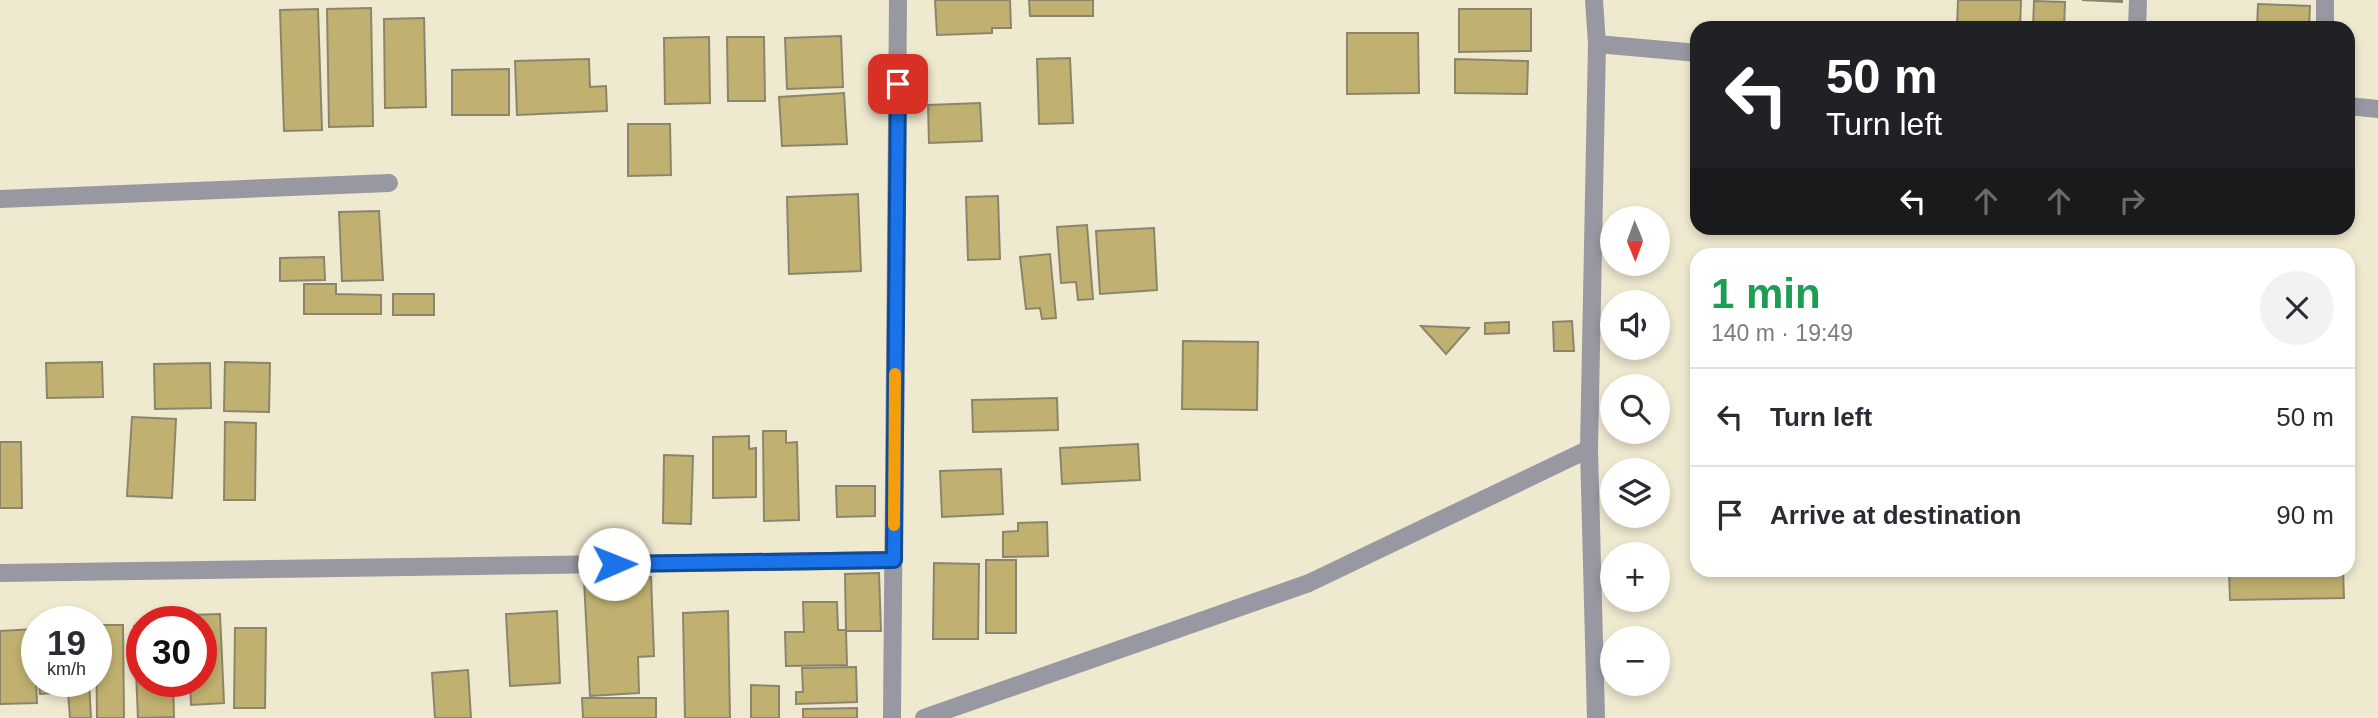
<!DOCTYPE html>
<html lang="en">
<head>
<meta charset="utf-8">
<style>
	:root { --surface:#fff; --page:#f2f2f3; --text:#2b2b33; --muted:#7c7c81; --line:#e1e1e2 }
	body { margin:0; font-family:Arial,sans-serif; background:var(--page); color:var(--text); height:100vh; display:flex; flex-direction:column; font-size:26px; white-space:nowrap }
	* { box-sizing:border-box; margin:0 }
	p { font-size:23px; color:var(--muted) }
	.icon { flex:none; width:38px; height:38px; fill:none; stroke:currentColor; stroke-width:2; stroke-linecap:round; stroke-linejoin:round }
	.map { position:relative; flex:1; overflow:hidden }
	.side { position:absolute; left:1690px; top:248px; width:665px; height:329px; display:flex; flex-direction:column; background:var(--surface); border-radius:21px; box-shadow:0 4px 10px #0003 }
	.side>* { flex:none }
	.guide { position:absolute; left:1690px; top:21px; width:665px; height:214px; border-radius:21px; box-shadow:0 4px 10px #0003; background:#202124; color:#fff; overflow:hidden }
	.needle { width:46px; rotate:179deg }
	.fabs { position:absolute; left:1600px; top:206px; display:grid; gap:14px }
	.fabs a { display:grid; place-items:center; width:70px; height:70px; border-radius:50%; background:var(--surface); box-shadow:0 4px 10px #0003; font-size:35px }
	.speed { position:absolute; left:21px; top:606px; display:flex; gap:14px; font-size:35px; font-weight:700; text-align:center }
	.speed>* { display:grid; place-content:center; width:91px; height:91px; border-radius:50%; background:var(--surface); box-shadow:0 4px 10px #0003; line-height:1 }
	.speed small { font-size:18px; font-weight:400 }
	.speed .limit { border:10px solid #d22; background:#fff; color:#111 }
	.pin { position:absolute; display:grid; place-items:center; width:60px; height:60px; color:#fff; margin:-30px; border-radius:14px; box-shadow:0 4px 10px #0006 }
	.me { position:absolute; width:77px; margin:-38px; rotate:89deg; stroke-linejoin:round; filter:drop-shadow(0 0 5px #0008) }
	.turn { display:flex; align-items:center; gap:24px; height:147px; padding:0 21px; font-size:32px }
	.turn .icon { width:91px; height:91px; stroke-width:2.5 }
	.turn b { display:block; font-size:49px; line-height:60px }
	.lanes { display:flex; align-items:center; height:66px; padding:0 21px; background:#0003; justify-content:center; gap:35px; direction:ltr }
	.lanes .off { opacity:.35 }
	.round { display:grid; place-items:center; flex:none; width:74px; height:74px; border-radius:37px; background:var(--page) }
	.summary { display:flex; align-items:center; justify-content:space-between; height:119px; padding:0 21px }
	h1 { font-size:42px; font-weight:700; line-height:52px; color:#1e9e55 }
	ul { padding:0; list-style:none }
	li { display:flex; align-items:center; gap:21px; height:98px; padding:0 21px; border-top:2px solid var(--line) }
	li div { flex:1 }
	li b { display:block; font-size:26px }
	li em { font-style:normal }
	.map>svg:first-child { display:block }
	.building { fill:#c0b170; stroke:#8b856e; stroke-width:2 }
	.lines { fill:none; stroke-linecap:round; stroke-linejoin:round }
	.street { stroke:#9798a2; stroke-width:18 }
	.route-casing { stroke:#114b97; stroke-width:18 }
	.route { stroke:#1a73e8; stroke-width:12 }
	.slow { stroke:#f59e0b; stroke-width:12 }
</style>
</head>
<body>
<div class="map">
<svg width="2378" height="718" viewBox="0 0 2378 718">
	<rect width="100%" height="100%" fill="#efe9d0"/>
	<g class="building">
		<path d="M935 0H1010L1011 28H992V33L937 35Z"/>
		<path d="M1029 0H1093V16H1030Z"/>
		<path d="M1958 0H2021L2020 28H1957Z"/>
		<path d="M2082 0H2122V2Z"/>
		<path d="M2034 1 2065 2 2064 28H2033Z"/>
		<path d="M2258 4 2310 6 2309 28H2257Z"/>
		<path d="M371 8 373 126 329 127 327 9Z"/>
		<path d="M318 9 322 130 284 131 280 10Z"/>
		<path d="M1459 9H1531V51L1459 52Z"/>
		<path d="M424 18 426 107 385 108 384 19Z"/>
		<path d="M1347 33H1418L1419 93 1347 94Z"/>
		<path d="M841 36 843 87 787 89 785 38Z"/>
		<path d="M709 37 710 103 665 104 664 38Z"/>
		<path d="M727 37H764L765 101H728Z"/>
		<path d="M1070 58 1073 123 1039 124 1037 59Z"/>
		<path d="M589 59 590 87 606 86 607 111 517 115 515 61Z"/>
		<path d="M1455 59 1528 61 1527 94 1455 93Z"/>
		<path d="M509 69V115H452V70Z"/>
		<path d="M844 93 847 144 782 146 779 97Z"/>
		<path d="M980 103 982 141 929 143 928 105Z"/>
		<path d="M628 124H670L671 175 628 176Z"/>
		<path d="M858 194 861 271 789 274 787 197Z"/>
		<path d="M998 196 1000 259 968 260 966 197Z"/>
		<path d="M379 211 383 280 342 281 339 212Z"/>
		<path d="M1087 225 1093 299 1078 300 1076 282 1061 283 1057 227Z"/>
		<path d="M1154 228 1157 290 1100 294 1096 231Z"/>
		<path d="M1050 254 1056 318 1042 319 1040 308 1026 309 1020 257Z"/>
		<path d="M324 257 325 280 280 281V258Z"/>
		<path d="M304 284H336V294L381 295V314H304Z"/>
		<rect x="393" y="294" width="41" height="21"/>
		<path d="M1572 321 1574 351H1554L1553 322Z"/>
		<path d="M1509 322V333L1485 334V323Z"/>
		<path d="M1421 326 1469 328 1446 354Z"/>
		<path d="M1183 341 1258 342 1257 410 1182 409Z"/>
		<path d="M102 362 103 397 47 398 46 363Z"/>
		<path d="M225 362 270 363 269 412 224 411Z"/>
		<path d="M210 363 211 408 155 409 154 364Z"/>
		<path d="M1057 398 1058 430 973 432 972 400Z"/>
		<path d="M132 417 176 419 172 498 127 496Z"/>
		<path d="M225 422 256 423 255 500H224Z"/>
		<path d="M763 431H786V443L797 442 799 520 764 521Z"/>
		<path d="M749 436V449L756 448V497L713 498V437Z"/>
		<path d="M0 442H21L22 508H0Z"/>
		<path d="M1138 444 1140 480 1062 484 1060 448Z"/>
		<path d="M664 455 693 456 691 524 663 523Z"/>
		<path d="M1001 469 1003 514 942 517 940 471Z"/>
		<path d="M836 486H875V516L837 517Z"/>
		<path d="M1047 522 1048 556 1003 557V532L1018 531V523Z"/>
		<rect x="986" y="560" width="30" height="73"/>
		<path d="M934 563 979 564 978 639H933Z"/>
		<path d="M2229 570H2343L2344 598 2230 600Z"/>
		<path d="M879 573 881 631H846L845 574Z"/>
		<path d="M651 577 654 656 638 657 639 693 590 696 584 580Z"/>
		<path d="M803 602H837L838 630H846L847 665 786 666 785 632H804Z"/>
		<path d="M557 611 560 683 510 686 506 614Z"/>
		<path d="M728 611 730 718H685L683 613Z"/>
		<path d="M220 614 224 703 191 705 190 681H201V621H188V615Z"/>
		<path d="M96 625H123L124 718H97Z"/>
		<path d="M134 626H142V681H173L174 717 138 718Z"/>
		<path d="M235 628H266L265 708H234Z"/>
		<path d="M34 629 37 703 0 704V631Z"/>
		<path d="M856 667 857 702 796 704V692H803L802 668Z"/>
		<path d="M468 670 471 718H435L432 673Z"/>
		<path d="M39 681H89L91 718H70L68 692 40 694Z"/>
		<path d="M751 685 779 686V718H751Z"/>
		<path d="M582 698H656V718H583Z"/>
		<path d="M857 708V718H803V709Z"/>
	</g>
	<g class="lines">
		<g class="street">
			<path d="M1594 0 1597 44 1589 449 1596 718"/>
			<path d="M2137 28 2138 0"/>
			<path d="M2325 28V0"/>
			<path d="M1597 44 1698 53"/>
			<path d="M2348 106 2378 109"/>
			<path d="M0 199 389 183"/>
			<path d="M0 573 894 560"/>
			<path d="M892 718 898 0"/>
			<path d="M924 718 1309 583 1589 449"/>
		</g>
	</g>
	<g class="lines">
		<g class="route-casing">
			<path id="route" d="M614 564 894 560 898 84"/>
		</g>
		<use href="#route" class="route"/>
		<path class="slow" d="M894 525 895 374"/>
	</g>
</svg>
<div class="fabs">
<a><svg class="needle" viewBox="-14 -14 28 28"><path d="M0-13l5 13h-10z" fill="#e53935"/><path d="M0 13l5-13h-10z" fill="#7c7c81"/></svg></a>
<a><svg class="icon" aria-label="sound" viewBox="0 0 24 24"><path d="M4 9h4l5-4v14l-5-4H4zM17 9q2 3 0 6"/></svg></a>
<a><svg class="icon" aria-label="search" viewBox="0 0 24 24"><circle cx="10" cy="10" r="6"/><path d="M15 15l6 6"/></svg></a>
<a><svg class="icon" aria-label="layers" viewBox="0 0 24 24"><path d="M12 4l9 5-9 5-9-5zM3 14l9 5 9-5"/></svg></a>
<a>+</a>
<a>−</a>
</div>
<div class="speed"><div>19<small>km/h</small></div><div class="limit">30</div></div>
<div class="pin" style="left:898px;top:84px;background:#d93025"><svg class="icon" aria-label="arrive" viewBox="0 0 24 24"><path d="M6 21V4h12l-3 4 3 4H6"/></svg></div>
<svg class="me" style="left:614px;top:564px" viewBox="-20 -20 40 40"><circle r="19" fill="#fff"/><path d="M0-13L10 11 0 6-10 11z" fill="#1a73e8"/></svg>
<div class="guide">
<div class="turn"><svg class="icon" aria-label="left" viewBox="0 0 24 24"><path d="M17 20v-9H6M10 6l-5 5 5 5"/></svg><div><b>50 m</b>Turn left</div></div>
<div class="lanes"><svg class="icon" aria-label="left" viewBox="0 0 24 24"><path d="M17 20v-9H6M10 6l-5 5 5 5"/></svg><svg class="icon off" aria-label="ahead" viewBox="0 0 24 24"><path d="M12 20V5M6 11l6-6 6 6"/></svg><svg class="icon off" aria-label="ahead" viewBox="0 0 24 24"><path d="M12 20V5M6 11l6-6 6 6"/></svg><svg class="icon off" aria-label="right" viewBox="0 0 24 24"><path d="M7 20v-9h11M14 6l5 5-5 5"/></svg></div>
</div>
<section class="side">
<div class="summary"><div><h1>1 min</h1><p>140 m · 19:49</p></div><a class="round"><svg class="icon" aria-label="close" viewBox="0 0 24 24"><path d="M6 6l12 12M18 6L6 18"/></svg></a></div>
<ul>
<li><svg class="icon" aria-label="left" viewBox="0 0 24 24"><path d="M17 20v-9H6M10 6l-5 5 5 5"/></svg><div><b>Turn left</b></div><em>50 m</em></li>
<li><svg class="icon" aria-label="arrive" viewBox="0 0 24 24"><path d="M6 21V4h12l-3 4 3 4H6"/></svg><div><b>Arrive at destination</b></div><em>90 m</em></li>
</ul>
</section>
</div>
</body>
</html>
